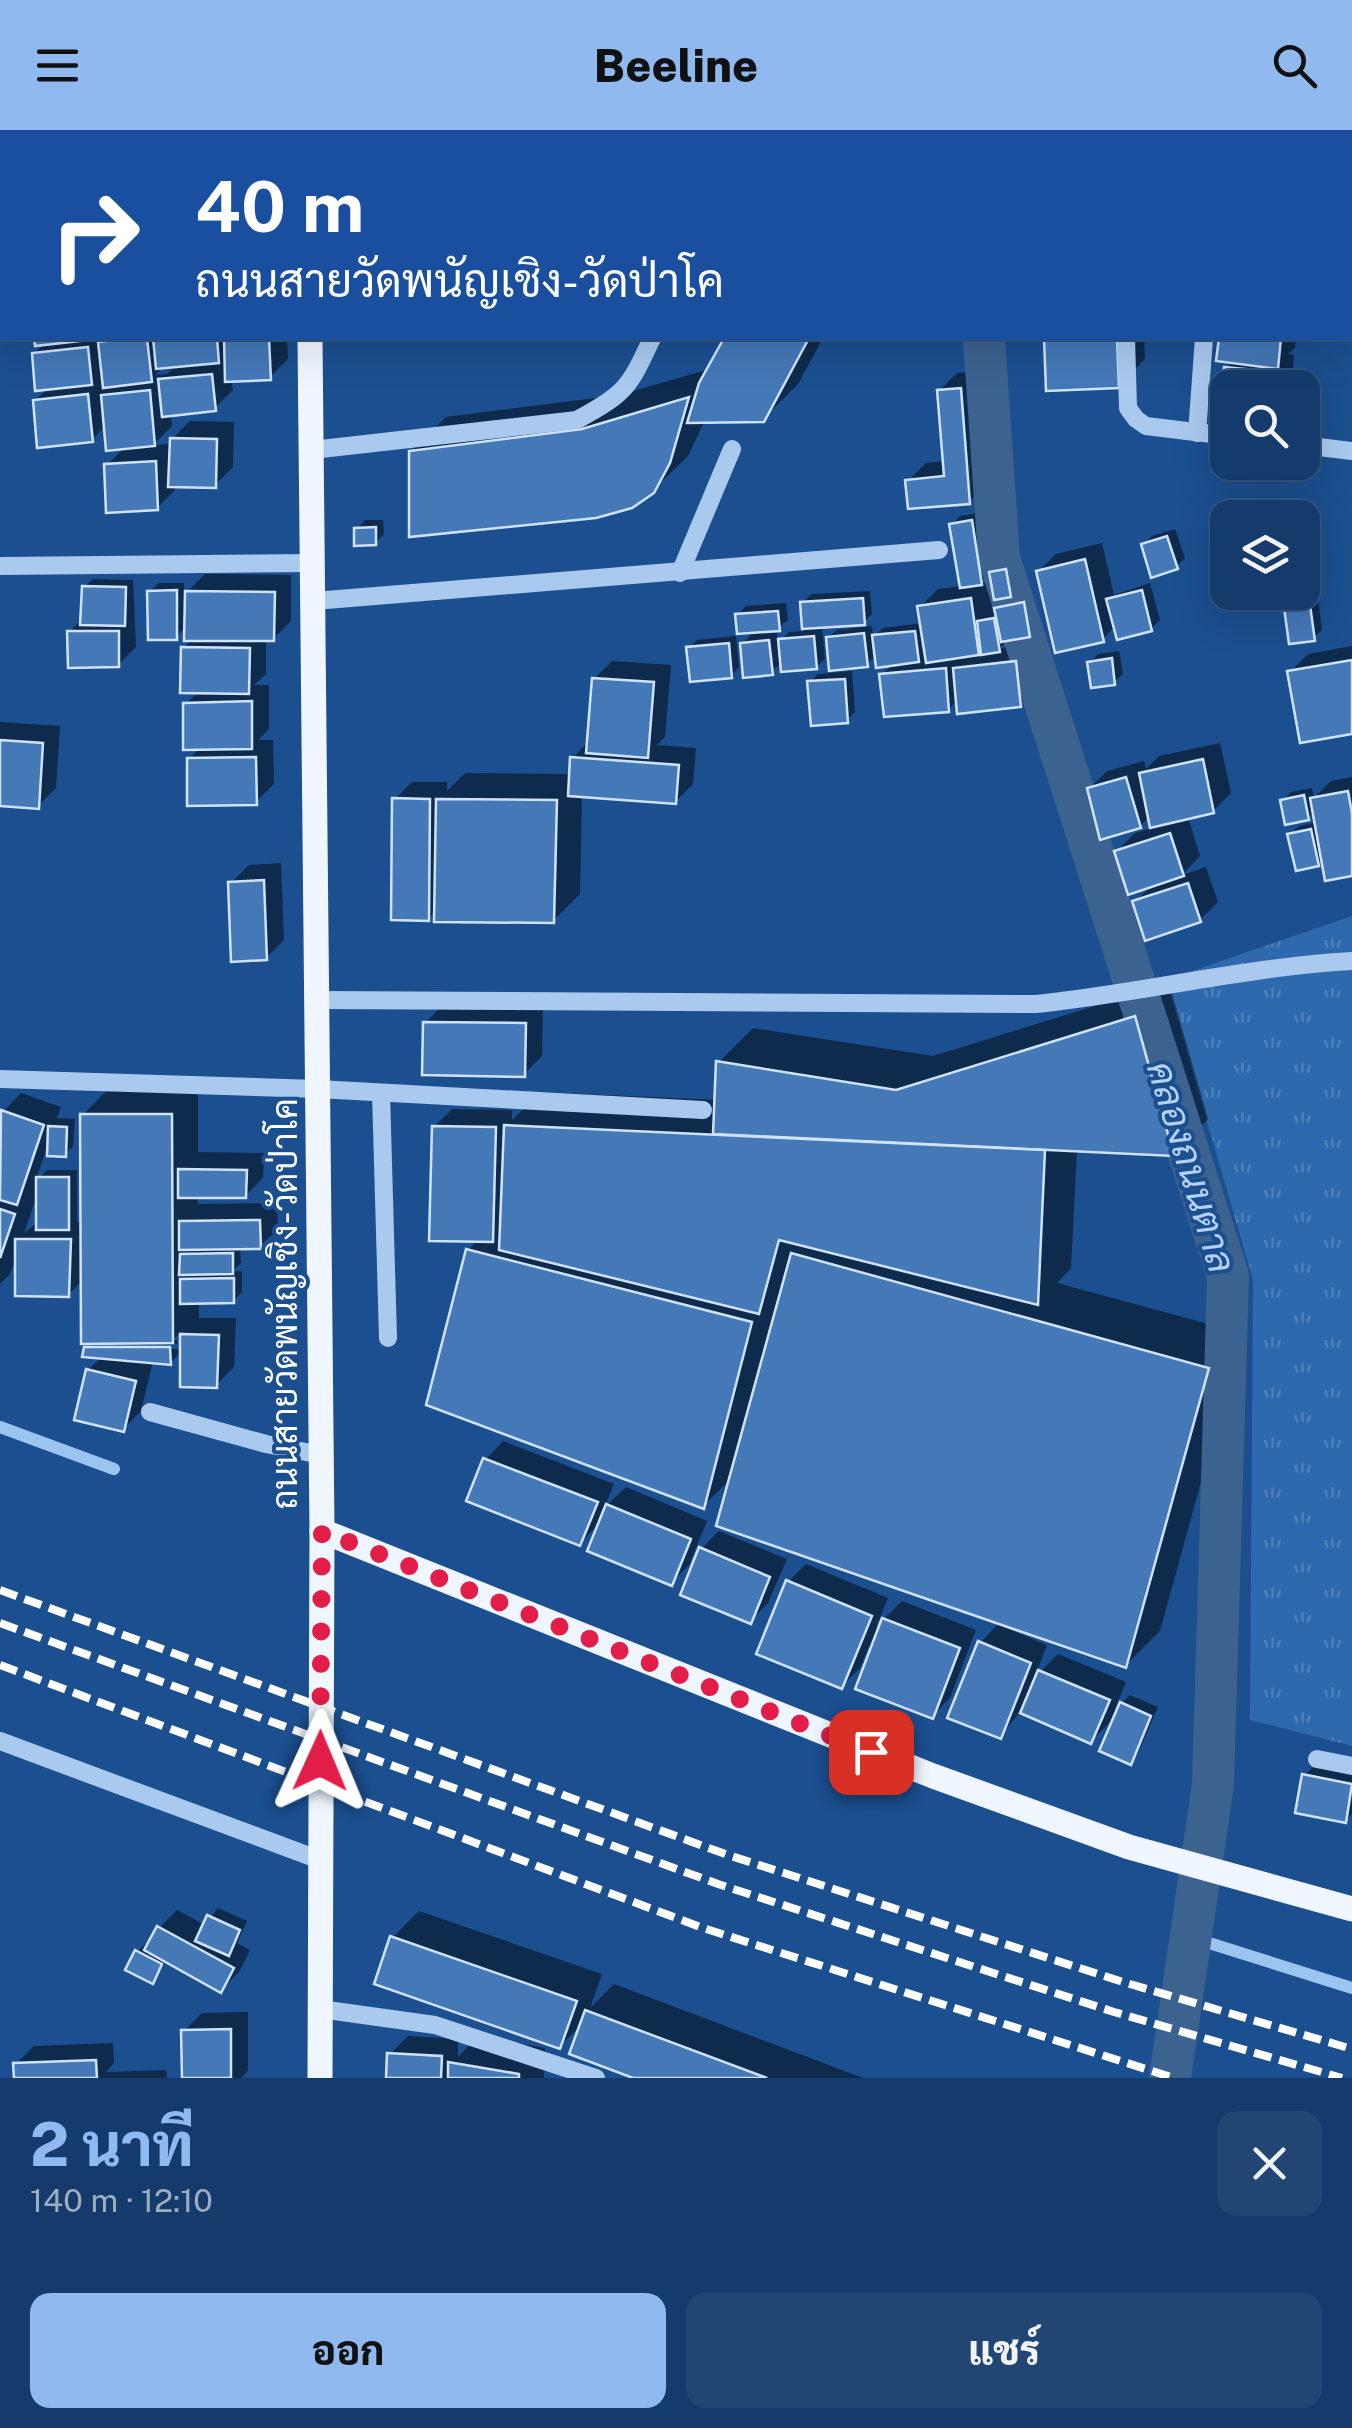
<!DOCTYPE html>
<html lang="th">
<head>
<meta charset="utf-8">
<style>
	:root { --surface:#143b6b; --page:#214673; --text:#f1f3f6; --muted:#9dadc1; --line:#33557e; --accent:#90b9f0 }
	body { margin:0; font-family:"Public Sans",Sarabun,sans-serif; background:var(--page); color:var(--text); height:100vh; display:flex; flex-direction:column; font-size:38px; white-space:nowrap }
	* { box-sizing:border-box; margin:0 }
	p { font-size:32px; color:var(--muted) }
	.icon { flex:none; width:55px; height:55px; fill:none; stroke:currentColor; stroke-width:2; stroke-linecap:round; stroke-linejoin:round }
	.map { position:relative; height:1948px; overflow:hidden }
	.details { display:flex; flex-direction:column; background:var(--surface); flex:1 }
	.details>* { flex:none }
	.banner { position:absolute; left:0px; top:0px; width:1352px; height:210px; box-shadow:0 10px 40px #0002,0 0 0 2px var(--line); background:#1a4fa0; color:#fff; overflow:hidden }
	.controls { position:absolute; left:1210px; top:240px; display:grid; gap:20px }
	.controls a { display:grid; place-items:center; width:110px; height:110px; border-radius:20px; background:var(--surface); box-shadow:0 10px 40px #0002,0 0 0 2px var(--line); font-size:50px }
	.pin { position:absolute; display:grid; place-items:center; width:85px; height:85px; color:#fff; margin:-42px; border-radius:20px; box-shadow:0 5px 15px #0006 }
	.me { position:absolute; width:110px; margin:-55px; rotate:1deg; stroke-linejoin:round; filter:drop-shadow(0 0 8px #0008) }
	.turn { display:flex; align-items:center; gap:35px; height:210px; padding:0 30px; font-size:45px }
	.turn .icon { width:130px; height:130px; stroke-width:2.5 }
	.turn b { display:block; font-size:70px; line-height:85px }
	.round { display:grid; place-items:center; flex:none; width:105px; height:105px; border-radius:20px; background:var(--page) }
	.overview { display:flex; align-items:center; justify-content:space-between; height:170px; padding:0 30px }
	h1 { font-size:60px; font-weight:800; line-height:75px; color:var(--accent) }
	.cta { display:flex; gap:20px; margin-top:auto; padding:20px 30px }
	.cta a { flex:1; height:115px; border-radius:20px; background:var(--accent); color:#111; font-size:40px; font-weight:800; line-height:115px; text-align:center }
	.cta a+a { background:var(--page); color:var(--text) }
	header { display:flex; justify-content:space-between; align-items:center; height:130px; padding:0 30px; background:var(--accent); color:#111; font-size:45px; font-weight:800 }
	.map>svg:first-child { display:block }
	.grass { fill:url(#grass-tufts) }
	.shadow { fill:#0007; fill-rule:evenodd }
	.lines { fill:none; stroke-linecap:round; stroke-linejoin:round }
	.stream { stroke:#9cc4f0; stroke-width:12 }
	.canal { stroke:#3c6290; stroke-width:42 }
	.building { fill:#4478b7; stroke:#cfe3fa; stroke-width:2.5 }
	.minor { stroke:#a9c9ee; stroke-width:18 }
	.major { stroke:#f0f6ff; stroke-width:25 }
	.rail { stroke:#fff; stroke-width:8; stroke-dasharray:18 8; stroke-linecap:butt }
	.route { stroke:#e11d48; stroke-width:18; stroke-dasharray:0 32.4 }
	.labels { text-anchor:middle; stroke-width:8; stroke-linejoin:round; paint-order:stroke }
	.street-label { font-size:35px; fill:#fff; stroke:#1b4f8f }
	.water-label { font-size:38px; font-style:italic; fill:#b5d3f5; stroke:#1b4f8f }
</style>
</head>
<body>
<header><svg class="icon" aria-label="menu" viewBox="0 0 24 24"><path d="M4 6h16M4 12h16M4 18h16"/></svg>Beeline<svg class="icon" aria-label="search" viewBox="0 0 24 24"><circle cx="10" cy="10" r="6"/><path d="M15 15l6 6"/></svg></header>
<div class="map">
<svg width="1352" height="1948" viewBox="0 0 1352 1948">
	<defs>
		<pattern id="grass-tufts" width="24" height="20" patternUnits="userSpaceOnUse" patternTransform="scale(2.5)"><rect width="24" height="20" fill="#2e69ad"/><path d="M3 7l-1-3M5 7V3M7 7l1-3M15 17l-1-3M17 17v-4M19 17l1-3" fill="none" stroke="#4d80b9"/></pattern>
	</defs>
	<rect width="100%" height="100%" fill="#1b4f8f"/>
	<path class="grass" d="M1352 786V1616L1250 1590 1253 1150 1166 850Z"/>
	<g class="shadow">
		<path d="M151 0H249L144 2Z"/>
		<path d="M406 0H469V2Z"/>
		<path d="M726 0H842L841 2Z"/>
		<path d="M891 0H924L925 2H886Z"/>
		<path d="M2 24V83L0 86V25Z"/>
		<path d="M2 95V186H0V98Z"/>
		<path d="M37 208H287L288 229 270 247 231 249 233 260 215 278 171 284 172 296 153 315 172 314V309L190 291 234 292 233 337 215 355 175 354V360L157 378 107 335 125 317 106 295 92 310 35 271 48 258 34 224 46 212 38 213ZM176 235 167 244 155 245 164 236Z"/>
		<path d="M727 208H823L798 254 763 289 705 290 688 326 652 361 411 322 446 287 619 265 710 239Z"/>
		<path d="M1046 208H1144L1145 229 1118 256 1048 259Z"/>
		<path d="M1222 208H1296L1295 218 1288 224 1294 225 1291 258H1228L1227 238 1234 230 1219 229Z"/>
		<path d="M978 241 987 354 969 372 908 351 926 333 945 331 939 261 957 243Z"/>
		<path d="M979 383 989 441 981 453 988 452 993 483 1005 470 1032 465 1038 496 1029 504 1007 511 1000 518 1033 515 1037 557 1019 575 958 569 948 580 882 545 894 533 877 525 867 534 828 508 837 500 872 496 873 507 883 498 922 493 920 477 938 459 962 456 952 395 960 386Z"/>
		<path d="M365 390H383L384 404 375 413 357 399Z"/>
		<path d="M1175 399 1185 428 1176 437 1143 415 1152 406Z"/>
		<path d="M1102 413 1114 465 1150 453 1160 490 1151 499 1116 496 1102 509 1038 442 1056 424Z"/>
		<path d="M1014 432 1018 456 1010 464 992 443 1000 435Z"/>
		<path d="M205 444 291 445V491L273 509H266V544L254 555H269V599L258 610H273L274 654 256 672 189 629 200 618 186 574 199 561 183 518 193 508 187 496 176 507 150 462 158 453H184V465Z"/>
		<path d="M93 449 133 450 136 517 118 535 70 502 83 488 84 457Z"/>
		<path d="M1316 453 1322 500 1313 508 1302 454Z"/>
		<path d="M870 461 872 484 863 493 822 495 825 529 816 537 783 531 772 542 742 514 755 500 738 485 746 476 786 473 788 490 777 499 778 513 789 502 804 501 803 473 811 464Z"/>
		<path d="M736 506 739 537 731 546 689 518 697 510Z"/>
		<path d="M1352 516V601L1290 542 1308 524Z"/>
		<path d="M1119 521 1123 544 1114 552 1090 533 1098 524Z"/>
		<path d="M612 531 671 535 665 607 657 615 696 618 693 654 675 672 582 664 580 764 553 791 437 779 428 789 394 670 412 652H447V661L465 643 572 644 573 628 589 611 594 549Z"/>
		<path d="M852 541 855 582 847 590 810 552 818 544Z"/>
		<path d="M0 592 60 596 56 658 38 676 0 674Z"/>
		<path d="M1220 613 1231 663 1213 681 1188 687 1200 726 1182 745 1206 737 1218 772 1200 790 1135 772 1153 754 1117 721 1135 703 1152 698 1150 686 1140 696 1089 659 1107 641 1144 631 1146 639 1159 626Z"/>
		<path d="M1352 647V744L1323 728 1318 734 1290 704 1299 696 1317 692 1315 681 1308 688 1283 671 1291 662 1312 658 1314 668 1331 651Z"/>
		<path d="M281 733 284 810 266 828 231 753 249 735Z"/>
		<path d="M1169 853 1208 989 1173 1023 1077 1019 1071 1138 1057 1153 1242 1203 1160 1501 1126 1535 1010 1495 1009 1499 1047 1515 1035 1547 1058 1524 1126 1552 1114 1581 1130 1565 1158 1577 1138 1623 1130 1632 1117 1585 1091 1611 1021 1581 1000 1606 980 1513 1000 1492 732 1348 703 1376 468 1120 479 1109 434 997 452 979 512 980V990L541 962 717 970 719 932 753 898 933 926Z"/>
		<path d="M443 875 543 876 542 926 524 944 425 893Z"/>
		<path d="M109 958H198V1022L264 1023 263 1048 245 1066H198V1074L277 1073 278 1099 260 1116 240 1117 241 1133 233 1141H242V1162L233 1171H199V1188H236L234 1237 216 1255H182L183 1200 173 1210H177L178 1214H90L93 1211 83 1150 68 1165 17 1125 10 1144 0 1154V991L4 981 21 963 61 977 57 988 75 989 73 1016 65 1024 49 1012 35 1052 47 1040H77V1092H83V985ZM37 1065 38 1092 24 1103Z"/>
		<path d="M94 1219H178L179 1224 170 1233 153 1231 141 1281 123 1299 88 1240 103 1226Z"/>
		<path d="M503 1311 614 1354 604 1378 626 1357 707 1391 689 1435 671 1453 601 1392 580 1413 486 1329Z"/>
		<path d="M719 1401 787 1429 768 1473 750 1491 701 1419Z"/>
		<path d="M806 1434 888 1468 876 1497 902 1471 976 1500 950 1568 932 1586 869 1516 860 1538 842 1556 788 1452Z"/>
		<path d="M1323 1627 1352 1633V1684L1345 1690 1305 1645Z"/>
		<path d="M218 1778 247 1791 237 1813 250 1820 239 1842 221 1860 167 1830 152 1851 137 1822 145 1814 149 1816 159 1798 177 1780 205 1795Z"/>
		<path d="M419 1781 602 1844 590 1878 614 1854 863 1948H640L583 1893 560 1916 392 1808Z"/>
		<path d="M248 1882V1941L241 1948H184V1901L202 1883Z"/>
		<path d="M408 1906 458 1909V1927L477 1907 545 1918 544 1948H389L390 1924Z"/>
		<path d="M113 1913 114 1933 106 1942 166 1940 167 1948H16V1934L34 1916Z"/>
	</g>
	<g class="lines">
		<g class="stream">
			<path d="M0 1297 114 1339"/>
			<path d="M1190 1807 1352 1858"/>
		</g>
		<g class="canal">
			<path d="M972 0V2"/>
			<path d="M1183 0 1188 2"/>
			<path d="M1350 29H1352"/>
			<path d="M984 208 999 428 1228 1146 1213 1654 1170 1948"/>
		</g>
	</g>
	<g class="building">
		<path d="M34 208H90V210L35 216Z"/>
		<path d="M132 208H147L152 252 103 258 98 212Z"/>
		<path d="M153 208H217L219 233 156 239Z"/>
		<path d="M224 208H269L271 250 225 252Z"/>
		<path d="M724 208H809L764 292 687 293 699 253Z"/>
		<path d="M1044 208H1117L1119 258 1046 261Z"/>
		<path d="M1219 208H1281L1278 239 1216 231Z"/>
		<path d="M88 217 92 255 35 261 32 223Z"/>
		<path d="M1224 237 1277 242 1276 258H1228V287H1220Z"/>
		<path d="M212 244 216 281 162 287 158 249Z"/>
		<path d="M961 258 970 374 908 379 905 350 944 346 937 260Z"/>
		<path d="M150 260 155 316 106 321 101 265Z"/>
		<path d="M88 264 93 312 37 318 33 270Z"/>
		<path d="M689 267 670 333 654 363 632 378 596 388 409 407V321L582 299Z"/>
		<path d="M170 308 217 309 216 358 168 357Z"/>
		<path d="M156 331 158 380 106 383 104 334Z"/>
		<path d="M972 390 982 455 960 458 949 394Z"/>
		<path d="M376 397V415L354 416V398Z"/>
		<path d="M1167 406 1178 439 1151 448 1141 414Z"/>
		<path d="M1085 429 1104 512 1055 523 1036 441Z"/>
		<path d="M1006 439 1011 467 994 470 989 442Z"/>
		<path d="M82 456 126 457 125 496 80 495Z"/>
		<path d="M177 460V510H148L147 461Z"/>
		<path d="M1142 460 1152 501 1117 510 1106 469Z"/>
		<path d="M1302 460H1308L1315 511 1289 514 1282 463Z"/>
		<path d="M185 461 275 462 274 511H184Z"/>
		<path d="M863 468 865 495 802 499 800 472Z"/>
		<path d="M971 468 979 525 926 533 917 476Z"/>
		<path d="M1024 472 1030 507 1001 512 994 478Z"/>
		<path d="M778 481 780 501 737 504 735 484Z"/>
		<path d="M994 488 1000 522 981 525 977 491Z"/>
		<path d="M67 501H119V537L68 538Z"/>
		<path d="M915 501 919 532 876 538 872 505Z"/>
		<path d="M864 503 868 537 829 541 826 507Z"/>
		<path d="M814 506 817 539 781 542 778 509Z"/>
		<path d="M769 510 773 545 743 548 740 513Z"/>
		<path d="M729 513 732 548 690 552 686 517Z"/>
		<path d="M181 517 250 518 249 564 180 563Z"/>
		<path d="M1112 528 1115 555 1091 558 1087 532Z"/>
		<path d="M1352 530V604L1300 613 1287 541Z"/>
		<path d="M1016 531 1021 577 957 584 953 538Z"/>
		<path d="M946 538 949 582 884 587 879 544Z"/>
		<path d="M592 548 654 552 648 628 586 623Z"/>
		<path d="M845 549 848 593 811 596 807 551Z"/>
		<path d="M252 571V619L183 620V573Z"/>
		<path d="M0 610 43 613 39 679 0 676Z"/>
		<path d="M256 627 257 675 187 676V628Z"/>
		<path d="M570 627 679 635 676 674 568 666Z"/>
		<path d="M1203 629 1214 683 1150 698 1139 643Z"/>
		<path d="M1126 647 1141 698 1100 710 1087 658Z"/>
		<path d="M1348 661 1352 683V746L1325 751 1310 668Z"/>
		<path d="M1304 665 1309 690 1285 695 1280 670Z"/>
		<path d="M392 668 430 669 429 791 391 790Z"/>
		<path d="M436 669 557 670 554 793 434 792Z"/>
		<path d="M1311 699 1319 736 1296 741 1287 704Z"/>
		<path d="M1170 703 1184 746 1128 765 1114 721Z"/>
		<path d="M264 750 267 830 231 832 228 752Z"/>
		<path d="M1188 753 1201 792 1145 811 1132 771Z"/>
		<path d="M1135 886 1174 1026 713 1004 716 931 896 960Z"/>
		<path d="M423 892 526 893 525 947 422 945Z"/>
		<path d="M1 980 44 995 17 1075 0 1070Z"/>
		<path d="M80 984H172L173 1213 81 1214Z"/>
		<path d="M504 995 1045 1020 1038 1175 779 1110 759 1184 499 1120Z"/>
		<path d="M48 996 67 997 66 1027 47 1026Z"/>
		<path d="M432 996 496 997 493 1112 429 1111Z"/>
		<path d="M178 1039 247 1040 246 1068H178Z"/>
		<rect x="36" y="1047" width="33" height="53"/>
		<path d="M0 1079 15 1084 0 1128Z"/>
		<path d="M260 1090 261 1119 179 1120V1091Z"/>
		<path d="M15 1109H71L69 1167 15 1166Z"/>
		<path d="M466 1119 752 1192 704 1379 426 1275Z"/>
		<path d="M233 1123V1144L179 1145 180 1124Z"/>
		<path d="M791 1123 1209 1238 1126 1538 716 1396Z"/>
		<path d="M234 1148V1173L180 1174V1149Z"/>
		<path d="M180 1204 219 1205 217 1258 180 1257Z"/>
		<path d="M84 1217H170L171 1235 82 1227Z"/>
		<path d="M86 1239 136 1251 124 1302 74 1290Z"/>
		<path d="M483 1328 598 1372 580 1416 466 1371Z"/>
		<path d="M606 1374 691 1409 672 1456 587 1421Z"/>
		<path d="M699 1417 770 1447 751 1494 680 1465Z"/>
		<path d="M786 1450 872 1486 842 1559 756 1524Z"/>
		<path d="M882 1488 960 1518 933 1589 855 1559Z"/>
		<path d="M978 1511 1031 1533 1001 1609 947 1588Z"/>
		<path d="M1038 1540 1110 1570 1091 1614 1020 1583Z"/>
		<path d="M1120 1572 1151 1586 1131 1635 1099 1621Z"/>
		<path d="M1302 1644 1352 1654 1346 1693 1295 1683Z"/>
		<path d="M207 1785 240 1800 229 1826 195 1811Z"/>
		<path d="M157 1796 234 1838 221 1863 144 1820Z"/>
		<path d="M390 1806 577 1871 560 1919 374 1854Z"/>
		<path d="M135 1820 162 1834 153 1854 125 1840Z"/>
		<path d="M585 1880 767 1948H633L569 1924Z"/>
		<path d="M231 1899V1948H182L181 1900Z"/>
		<path d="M387 1923 442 1926 441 1948H386Z"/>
		<path d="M96 1930 97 1948H14L13 1933Z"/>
		<path d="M448 1932 519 1944V1948H448Z"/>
	</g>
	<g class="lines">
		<g class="minor">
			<path d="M1126 208 1128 278 1136 289 1146 296 1228 306"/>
			<path d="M1197 303 1204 208"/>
			<path d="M1302 315 1352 321"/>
			<path d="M312 320 577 290C626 263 629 258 652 208"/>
			<path d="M0 436 314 433"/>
			<path d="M680 443 732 319"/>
			<path d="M314 471 939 420"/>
			<path d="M318 870 1036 874C1142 863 1245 837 1352 831"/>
			<path d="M0 949 318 959 703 980"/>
			<path d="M381 963 388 1208"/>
			<path d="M150 1282 266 1314 321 1325"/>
			<path d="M0 1611 320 1730"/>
			<path d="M1317 1629 1352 1636"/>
			<path d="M320 1879 435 1895 596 1948"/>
		</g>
		<g class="major">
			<path d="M306 0V2"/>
			<path d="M310 208 322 1401 320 1948"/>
			<path d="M322 1401 933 1646 1129 1717 1352 1779"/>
		</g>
		<g class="rail">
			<path d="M0 1460 728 1725 1123 1852 1352 1919"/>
			<path d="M0 1493 718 1754 1114 1882 1342 1948"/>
			<path d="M0 1535 703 1798 1174 1948"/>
		</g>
	</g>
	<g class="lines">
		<path class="route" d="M320 1631 322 1401 871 1622"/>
	</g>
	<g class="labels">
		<g class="street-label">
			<text transform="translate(285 1174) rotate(-90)" y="12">ถนนสายวัดพนัญเชิง-วัดป่าโค</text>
		</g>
		<g class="water-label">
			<text transform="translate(1191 1037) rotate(73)" y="13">คลองถนนตาล</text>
		</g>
	</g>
</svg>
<div class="controls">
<a><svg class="icon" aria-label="search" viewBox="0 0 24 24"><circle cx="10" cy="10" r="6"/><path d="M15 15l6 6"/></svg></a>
<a><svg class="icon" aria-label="layers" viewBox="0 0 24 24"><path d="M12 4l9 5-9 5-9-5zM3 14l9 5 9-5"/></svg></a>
</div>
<div class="pin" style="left:871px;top:1622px;background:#d93025"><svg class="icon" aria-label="arrive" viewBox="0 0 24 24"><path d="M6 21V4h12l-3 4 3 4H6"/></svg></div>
<svg class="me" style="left:320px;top:1631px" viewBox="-20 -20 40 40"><path d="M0-17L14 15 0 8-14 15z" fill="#e11d48" stroke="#fff" stroke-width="4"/></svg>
<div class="banner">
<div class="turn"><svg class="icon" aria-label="right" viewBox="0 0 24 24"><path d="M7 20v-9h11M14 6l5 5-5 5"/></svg><div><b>40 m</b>ถนนสายวัดพนัญเชิง-วัดป่าโค</div></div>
</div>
</div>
<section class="details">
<div class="overview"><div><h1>2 นาที</h1><p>140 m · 12:10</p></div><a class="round"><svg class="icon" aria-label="close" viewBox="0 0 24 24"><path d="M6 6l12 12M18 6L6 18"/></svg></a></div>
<div class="cta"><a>ออก</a><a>แชร์</a></div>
</section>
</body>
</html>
